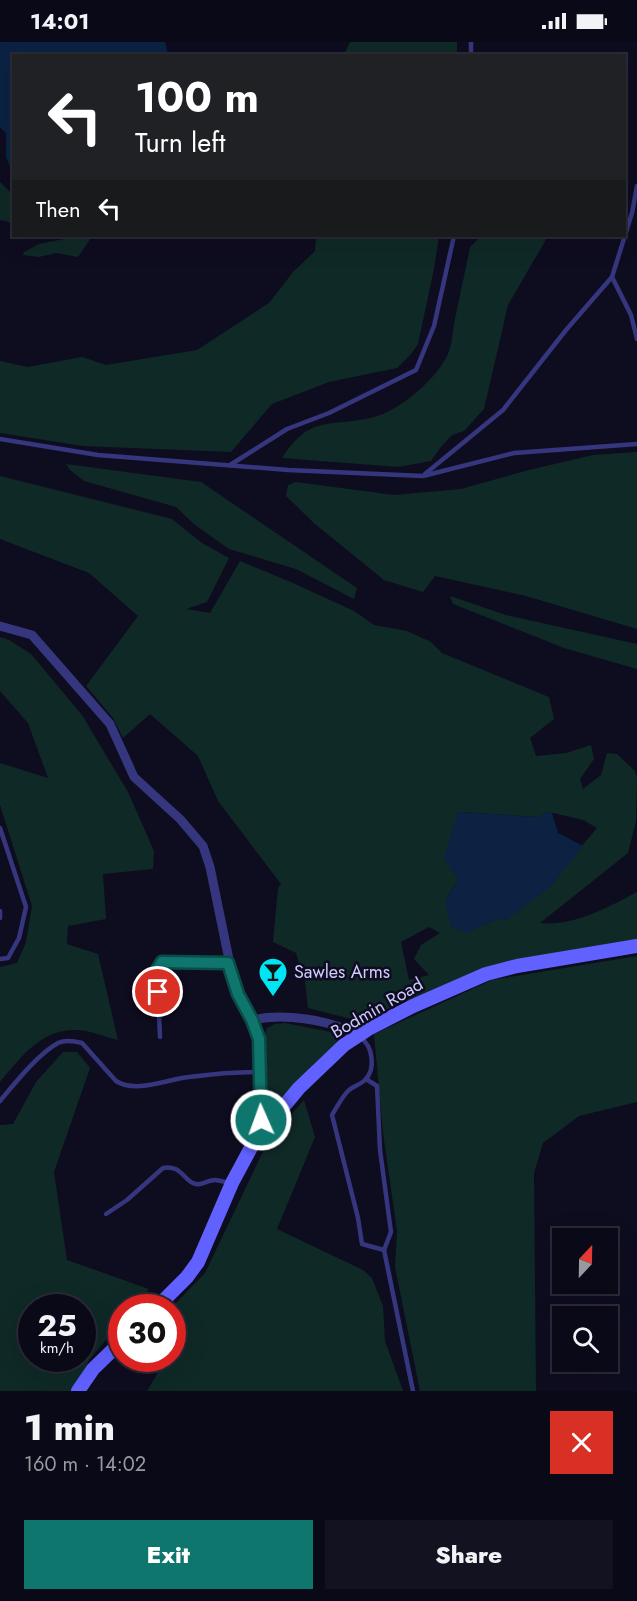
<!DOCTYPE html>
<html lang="en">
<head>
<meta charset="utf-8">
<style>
	:root { --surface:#0a0917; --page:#131220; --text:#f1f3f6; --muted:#999aa1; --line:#2a2a36; --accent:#0f766e }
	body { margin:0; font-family:Jost,sans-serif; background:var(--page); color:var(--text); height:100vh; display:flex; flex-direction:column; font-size:22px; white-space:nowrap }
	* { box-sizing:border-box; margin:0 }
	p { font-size:20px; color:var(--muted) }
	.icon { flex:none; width:33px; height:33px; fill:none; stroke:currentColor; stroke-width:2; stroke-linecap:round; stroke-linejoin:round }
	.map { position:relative; height:1349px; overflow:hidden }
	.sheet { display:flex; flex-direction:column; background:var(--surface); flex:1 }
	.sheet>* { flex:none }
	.top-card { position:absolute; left:12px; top:12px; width:614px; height:183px; border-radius:0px; box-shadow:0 6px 24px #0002,0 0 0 2px var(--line); background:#202124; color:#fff; overflow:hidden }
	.needle { width:39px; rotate:22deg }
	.fabs { position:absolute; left:552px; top:1186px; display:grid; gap:12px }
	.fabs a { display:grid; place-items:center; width:66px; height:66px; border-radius:0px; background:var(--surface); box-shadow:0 6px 24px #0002,0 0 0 2px var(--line); font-size:30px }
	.speed { position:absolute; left:18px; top:1252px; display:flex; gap:12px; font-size:30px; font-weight:700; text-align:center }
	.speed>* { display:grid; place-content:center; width:78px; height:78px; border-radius:50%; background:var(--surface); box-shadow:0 6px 24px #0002,0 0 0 2px var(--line); line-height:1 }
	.speed small { font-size:15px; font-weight:400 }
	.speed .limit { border:9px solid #d22; background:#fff; color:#111 }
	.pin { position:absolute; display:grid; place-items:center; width:51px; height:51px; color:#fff; margin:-26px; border:3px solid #fff; border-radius:50%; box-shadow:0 2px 6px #0007 }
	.me { position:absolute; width:66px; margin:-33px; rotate:358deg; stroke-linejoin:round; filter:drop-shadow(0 0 4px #0008) }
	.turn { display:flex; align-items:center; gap:21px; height:126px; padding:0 24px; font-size:27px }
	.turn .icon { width:78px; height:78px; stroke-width:2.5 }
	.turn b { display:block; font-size:42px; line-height:51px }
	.then { display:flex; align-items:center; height:57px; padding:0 24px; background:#0003; gap:12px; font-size:22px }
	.round { display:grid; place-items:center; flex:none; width:63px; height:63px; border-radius:0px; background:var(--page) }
	.headline { display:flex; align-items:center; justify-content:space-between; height:102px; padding:0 24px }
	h1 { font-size:36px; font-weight:800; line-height:45px }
	.action { display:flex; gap:12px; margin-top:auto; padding:12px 24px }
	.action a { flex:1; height:69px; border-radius:0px; background:var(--accent); color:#fff; font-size:24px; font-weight:800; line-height:69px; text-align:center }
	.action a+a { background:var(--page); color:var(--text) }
	.status { display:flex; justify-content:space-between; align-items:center; height:42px; padding:0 30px; background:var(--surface); direction:ltr }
	.status svg { height:16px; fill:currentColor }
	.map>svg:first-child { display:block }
	.green { fill:#0f2927; fill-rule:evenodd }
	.water { fill:#0b2243 }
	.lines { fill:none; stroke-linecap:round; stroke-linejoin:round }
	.service { stroke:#36367f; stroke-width:4.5 }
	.minor { stroke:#36367f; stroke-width:9 }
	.secondary { stroke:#6061ff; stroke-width:14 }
	.route-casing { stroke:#0a4d48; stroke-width:15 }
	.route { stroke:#0f766e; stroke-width:10 }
	.labels { text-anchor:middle; stroke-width:5; stroke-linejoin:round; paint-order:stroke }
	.poi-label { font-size:18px; fill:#cec9ff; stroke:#0e0c1f; text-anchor:start }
	.street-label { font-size:18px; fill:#cec9ff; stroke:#0e0c1f }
</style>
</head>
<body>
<div class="status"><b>14:01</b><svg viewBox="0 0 49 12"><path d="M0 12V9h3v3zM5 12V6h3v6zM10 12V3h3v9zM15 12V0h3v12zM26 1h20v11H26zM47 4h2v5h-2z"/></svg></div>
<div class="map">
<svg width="637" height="1349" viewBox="0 0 637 1349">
	<rect width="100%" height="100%" fill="#0e0c1f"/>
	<g class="green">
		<path d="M350 0H457V13H344Z"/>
		<path d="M0 140 13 153V181L0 178Z"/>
		<path d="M79 194 91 196 78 215 56 211 39 215 23 213 24 210 39 202Z"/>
		<path d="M316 194H439L434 227 418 302 411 312 397 326 329 340 272 362 231 410 83 404 0 391V319L28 325 82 315 106 323 197 308 269 261 293 230 315 209Z"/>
		<path d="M481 194H548L508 263 484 367 464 389 452 393 441 405 431 419 398 425 282 416C311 371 331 386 374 375 399 369 436 337 447 314 452 305 452 292 454 282 459 256 465 231 470 205Z"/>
		<path d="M637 410V587L526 554 435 534 423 550 384 538 315 482 286 454 288 443 296 440 394 453 461 447 529 428 593 413Z"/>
		<path d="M66 422 201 440 357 546 354 557 296 527 229 507 195 483 176 465 84 439 70 428Z"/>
		<path d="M0 434 172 477 202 501 229 516 207 560 186 567 210 571 240 519 293 541 354 569 374 583 407 589 431 600 442 611 549 655 554 677 530 696 536 714 566 711 591 703 594 717 580 737 583 747 601 733 607 711 617 712 635 729 637 736 636 779 628 811 540 881C572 885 609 865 637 850V898L494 923 380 970 355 978 308 966 305 939 296 911 273 900 278 846 281 842 218 759 198 714 150 672 123 696 113 676 86 644 138 574 89 531 0 497ZM458 770 537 775 549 770 583 778 597 786 570 818 497 877 468 890 445 859 458 838ZM429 885 440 891 421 903 414 917 429 933 409 938 401 900Z"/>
		<path d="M450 554 506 573 637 602V627L564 606 453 562Z"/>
		<path d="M0 595 9 598 31 612 82 673 128 750 154 809 153 827 103 832 106 877 68 884 67 902 98 912 118 998C105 995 89 988 76 988 41 987 20 1016 0 1040V925L17 921 26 900 32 864 0 763V721L48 736 28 681 0 649Z"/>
		<path d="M637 914V1060L579 1074 543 1101 534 1131 536 1349H420L395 1225 397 1189 383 1091 374 992 492 938Z"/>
		<path d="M285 981 336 991 342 996 314 1022 272 1069 261 1078 260 1007 267 986 275 982Z"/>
		<path d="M63 1010H77L90 1026 54 1130 67 1218 149 1247 133 1266H122L121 1280 90 1317 72 1349H0V1083L13 1082 36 1040ZM32 1266H82V1317H32Z"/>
		<path d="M304 1058 315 1095 277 1187 363 1228 372 1236 383 1264 385 1299 403 1349H147L163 1322 156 1317H172V1266H171L205 1231 268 1099Z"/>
	</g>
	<g class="water">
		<path d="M0 0H165L167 9 166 14H14L13 132 6 115V91L0 85Z"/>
		<path d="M458 770 536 775 549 770 552 771 558 791 583 804 551 844 506 878 497 877 467 891 451 884 445 859 458 838 444 816Z"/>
	</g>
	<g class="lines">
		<g class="service">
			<path d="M471 14V0"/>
			<path d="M612 235 631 273 637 297"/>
			<path d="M0 397 98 413 288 428 423 434 514 411 637 402"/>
			<path d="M230 423 287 387 329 371 416 328 434 284 454 194"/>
			<path d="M425 432 503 368 566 288 612 235 632 171 637 144"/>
			<path d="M0 786 26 865 19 896 8 916 0 917"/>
			<path d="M0 869V876"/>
			<path d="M160 995 157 928 163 920 228 921"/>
			<path d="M360 995C373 1004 376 1027 365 1038 360 1043 353 1044 348 1049 342 1055 337 1065 332 1073L358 1176 362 1202 384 1208"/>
			<path d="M366 1037 377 1044 380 1108 391 1190 384 1208 413 1349"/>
			<path d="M0 1059C15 1041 38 1012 58 1001 65 998 74 999 82 1001L116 1039C136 1052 168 1037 189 1035 212 1032 236 1030 259 1030"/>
			<path d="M106 1172 127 1158 163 1126C179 1123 182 1134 191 1140 199 1146 207 1138 215 1138 219 1138 224 1140 229 1141"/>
		</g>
		<g class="minor">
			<path d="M0 584 32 593 110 682 134 735 180 777 203 804 210 825 234 942 259 997 260 1071 264 1088"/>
			<path d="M252 978C282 971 331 977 358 994"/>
		</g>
		<g class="secondary">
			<path d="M156 1266 187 1235 198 1220 232 1141 254 1100 299 1046 344 1003 370 986 413 964 486 932 517 924 637 904"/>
			<path d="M78 1349 93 1327 122 1299"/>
		</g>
	</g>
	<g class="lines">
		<g class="route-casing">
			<path id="route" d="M158 950 157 928 162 920 228 921 238 952 252 978 259 997 261 1078"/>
		</g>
		<use href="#route" class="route"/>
	</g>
	<defs>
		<g id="bar-pin" transform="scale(1.5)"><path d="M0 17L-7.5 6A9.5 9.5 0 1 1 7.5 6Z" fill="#00e4f4" stroke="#0e0c1f"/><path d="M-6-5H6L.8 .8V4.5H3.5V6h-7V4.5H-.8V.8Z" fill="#111"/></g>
	</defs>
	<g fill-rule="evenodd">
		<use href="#bar-pin" x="273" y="930"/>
	</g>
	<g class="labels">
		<g class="poi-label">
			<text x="294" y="936">Sawles Arms</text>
		</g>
		<g class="street-label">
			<text transform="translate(377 966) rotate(-30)" y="6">Bodmin Road</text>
		</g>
	</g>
</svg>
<div class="fabs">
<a><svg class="needle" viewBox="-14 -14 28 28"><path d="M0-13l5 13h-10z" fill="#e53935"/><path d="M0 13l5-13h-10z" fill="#999aa1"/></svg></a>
<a><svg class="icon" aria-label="search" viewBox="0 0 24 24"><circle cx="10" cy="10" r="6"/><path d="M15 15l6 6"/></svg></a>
</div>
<div class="speed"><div>25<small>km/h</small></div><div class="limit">30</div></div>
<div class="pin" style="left:158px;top:950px;background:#d93025"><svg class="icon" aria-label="arrive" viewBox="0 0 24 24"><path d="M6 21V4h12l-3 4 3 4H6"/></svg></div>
<svg class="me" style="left:261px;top:1078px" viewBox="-20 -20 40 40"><circle r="17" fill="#0f766e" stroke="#fff" stroke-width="3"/><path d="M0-11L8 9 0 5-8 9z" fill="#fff"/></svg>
<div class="top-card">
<div class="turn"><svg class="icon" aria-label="left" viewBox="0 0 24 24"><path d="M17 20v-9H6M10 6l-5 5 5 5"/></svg><div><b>100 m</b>Turn left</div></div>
<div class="then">Then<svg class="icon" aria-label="left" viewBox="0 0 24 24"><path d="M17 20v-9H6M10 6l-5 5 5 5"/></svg></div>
</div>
</div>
<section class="sheet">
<div class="headline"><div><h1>1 min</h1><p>160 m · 14:02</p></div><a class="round" style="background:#d93025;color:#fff"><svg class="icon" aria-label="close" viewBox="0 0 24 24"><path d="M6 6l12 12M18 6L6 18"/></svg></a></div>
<div class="action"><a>Exit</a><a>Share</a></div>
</section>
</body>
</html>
